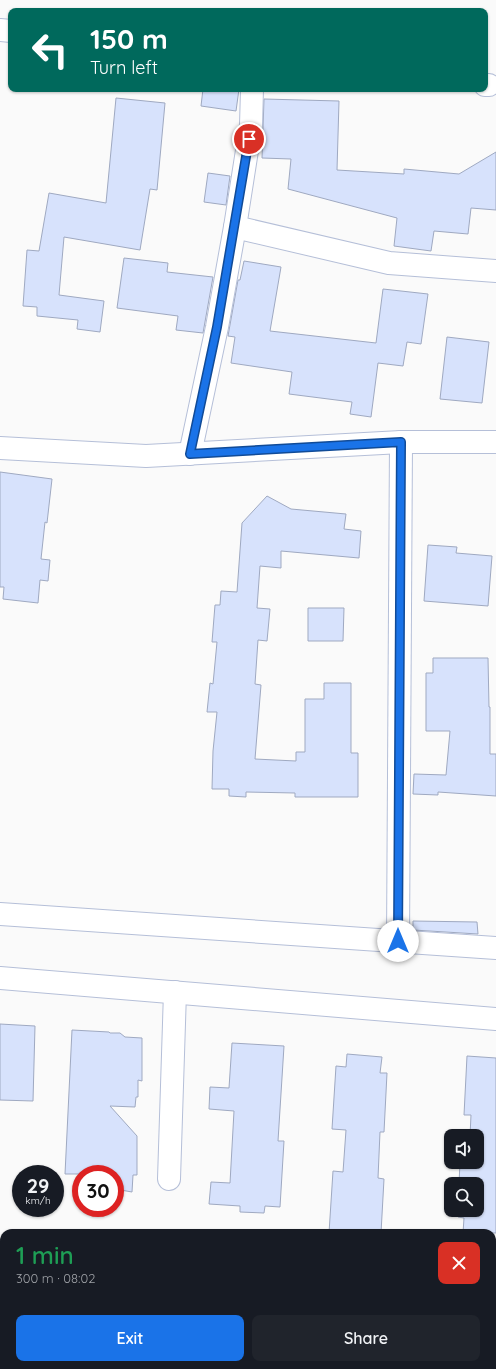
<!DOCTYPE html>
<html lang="en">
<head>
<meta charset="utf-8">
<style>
	:root { --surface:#171b24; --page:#20242c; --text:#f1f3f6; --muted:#9ea1a6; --accent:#1a73e8 }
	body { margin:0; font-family:Quicksand,sans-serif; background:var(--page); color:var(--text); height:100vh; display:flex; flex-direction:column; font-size:15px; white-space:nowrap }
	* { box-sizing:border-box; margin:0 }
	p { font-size:13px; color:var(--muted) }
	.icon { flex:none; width:22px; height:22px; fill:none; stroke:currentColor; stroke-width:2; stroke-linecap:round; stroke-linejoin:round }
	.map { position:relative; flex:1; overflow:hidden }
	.sheet { position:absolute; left:0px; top:1229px; width:496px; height:140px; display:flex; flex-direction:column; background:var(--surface); border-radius:12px 12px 0 0; box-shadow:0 1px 3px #0004 }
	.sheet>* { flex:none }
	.hud { position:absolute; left:8px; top:8px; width:480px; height:84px; border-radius:8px; box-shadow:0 1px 3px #0004; background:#00695c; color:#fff; overflow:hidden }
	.tools { position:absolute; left:444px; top:1129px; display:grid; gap:8px }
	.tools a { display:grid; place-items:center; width:40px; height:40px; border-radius:8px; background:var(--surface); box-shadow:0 1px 3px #0004; font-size:20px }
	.speed { position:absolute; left:12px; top:1165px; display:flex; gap:8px; font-size:20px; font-weight:700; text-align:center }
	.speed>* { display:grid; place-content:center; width:52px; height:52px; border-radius:50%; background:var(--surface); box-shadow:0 1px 3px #0004; line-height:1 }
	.speed small { font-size:10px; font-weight:400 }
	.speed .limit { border:6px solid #d22; background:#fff; color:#111 }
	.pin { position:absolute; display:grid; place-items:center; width:34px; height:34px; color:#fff; margin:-17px; border:2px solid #fff; border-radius:50%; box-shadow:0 1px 4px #0007 }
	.me { position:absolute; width:44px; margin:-22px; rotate:0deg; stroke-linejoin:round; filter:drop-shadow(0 0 3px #0008) }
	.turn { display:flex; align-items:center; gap:14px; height:84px; padding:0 16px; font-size:18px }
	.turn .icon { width:52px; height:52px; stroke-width:2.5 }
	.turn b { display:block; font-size:28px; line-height:34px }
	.round { display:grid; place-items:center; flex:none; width:42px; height:42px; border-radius:8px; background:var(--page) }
	.headline { display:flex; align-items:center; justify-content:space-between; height:68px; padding:0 16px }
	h1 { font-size:24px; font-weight:600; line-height:30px; color:#1e9e55 }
	.action { display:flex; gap:8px; margin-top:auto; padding:8px 16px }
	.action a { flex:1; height:46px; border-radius:8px; background:var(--accent); color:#fff; font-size:16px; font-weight:600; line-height:46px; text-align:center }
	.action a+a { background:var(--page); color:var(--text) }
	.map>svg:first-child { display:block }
	.green { fill:#bccefa }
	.building { fill:#d7e2fc; stroke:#9fa9c1 }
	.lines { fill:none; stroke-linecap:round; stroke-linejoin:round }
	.minor-casing { stroke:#b5bfd8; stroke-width:24 }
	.minor { stroke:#fff; stroke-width:22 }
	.route-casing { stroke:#114b97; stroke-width:10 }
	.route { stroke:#1a73e8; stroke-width:7 }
</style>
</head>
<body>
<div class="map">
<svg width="496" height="1369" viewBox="0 0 496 1369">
	<rect width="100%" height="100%" fill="#fafafa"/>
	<g class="green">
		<rect x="78" y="1365" width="35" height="4"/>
		<rect x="190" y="1365" width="41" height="4"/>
	</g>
	<g class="building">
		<path d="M203 89H239L236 111 201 106Z"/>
		<path d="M116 98 165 103 157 190 150 189 140 250 64 237 59 295 104 301 100 332 77 329 78 320 37 316V307L23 306 27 250 39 251 49 193 106 203Z"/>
		<path d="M264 99 339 101 337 170 404 174V169L459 174 496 152V210L471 208 468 234 434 231 431 251 394 246 397 218 288 189 291 159 262 158Z"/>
		<path d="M208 173 230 176 226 205 204 202Z"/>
		<path d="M124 258 168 263 167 272 213 277 203 333 176 330 178 316 117 308Z"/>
		<path d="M244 261 281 267 270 331 376 343 383 289 428 294 421 344 407 342 403 366 378 363 371 417 350 414 352 402 289 394 292 372 231 363 235 337 228 336 238 280H240Z"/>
		<path d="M447 337 489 342 482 403 440 399Z"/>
		<path d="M0 472 52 479 47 523 45 522 41 559 50 560 48 581 40 580 38 603 3 599 4 587H0Z"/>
		<path d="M267 496 291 509 346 514 344 529 361 531 359 558 281 551V568L260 566 257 608 270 609 267 641 258 640 255 684 261 685 255 759 296 761V752H305V699H324V683H351V753H358V797H295V793L246 792V797L229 796V789H212L213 751 217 712H207L210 683 213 684 217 642H212L215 605H220L221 591 237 592 242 523Z"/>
		<path d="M428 545 457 547 456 553 492 556 488 606 424 601Z"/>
		<path d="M308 608H344L343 641H308Z"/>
		<path d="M433 658H488L489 707H490V754H496V796L438 792V795L413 794 414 774 446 775 450 731H426V673H433Z"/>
		<path d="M413 921 477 922 478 934 413 930Z"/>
		<path d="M0 1024 35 1026 33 1101 0 1100Z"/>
		<path d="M72 1030 109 1032 110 1033H120L125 1037 142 1038V1081L138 1080V1097H136L135 1107 110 1106 137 1136V1175H133L132 1192 115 1189V1174H65Z"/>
		<path d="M232 1043 284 1046 278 1141H284L280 1207 265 1206 264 1213 240 1212V1206L209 1204 211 1182 230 1183 234 1111 209 1109 210 1087 229 1088Z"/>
		<path d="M347 1054 382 1057 380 1073H387L384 1132H380L378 1178 384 1179 381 1233H329L333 1171 343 1172 346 1130 332 1129 336 1066 346 1067Z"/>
		<path d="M467 1056 496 1058V1233H463L464 1218 458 1217V1210H477V1184H459L460 1162H477V1136H470L471 1115H464Z"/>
	</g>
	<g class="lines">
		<g class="minor-casing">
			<g id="minor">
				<path d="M0 30 11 31"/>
				<path d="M485 85H489"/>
				<path d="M235 227 389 263 496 271"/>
				<path d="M0 448 146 456 401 442H496"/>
				<path d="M190 454 217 327 235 227 251 125 252 89"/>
				<path d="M0 914 496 948"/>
				<path d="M398 941 401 442"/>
				<path d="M0 978 496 1019"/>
				<path d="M169 1179 175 992"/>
				<path d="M0 1310H4"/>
				<path d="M290 1368 301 1369"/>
			</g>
		</g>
		<use href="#minor" class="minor"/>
	</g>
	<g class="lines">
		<g class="route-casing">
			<path id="route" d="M249 139 217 327 190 454 401 442 398 941"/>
		</g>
		<use href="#route" class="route"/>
	</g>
</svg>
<div class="tools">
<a><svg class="icon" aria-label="sound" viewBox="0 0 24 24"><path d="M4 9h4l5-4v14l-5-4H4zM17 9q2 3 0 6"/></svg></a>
<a><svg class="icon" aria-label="search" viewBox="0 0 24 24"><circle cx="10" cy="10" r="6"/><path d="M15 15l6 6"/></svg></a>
</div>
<div class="speed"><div>29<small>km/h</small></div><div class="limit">30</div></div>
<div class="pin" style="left:249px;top:139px;background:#d93025"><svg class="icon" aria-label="arrive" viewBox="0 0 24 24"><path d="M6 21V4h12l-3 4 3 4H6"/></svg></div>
<svg class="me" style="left:398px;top:941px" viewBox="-20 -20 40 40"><circle r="19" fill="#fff"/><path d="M0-13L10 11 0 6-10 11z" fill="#1a73e8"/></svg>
<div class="hud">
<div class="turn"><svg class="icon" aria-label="left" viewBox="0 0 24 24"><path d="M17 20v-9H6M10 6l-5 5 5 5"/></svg><div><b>150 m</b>Turn left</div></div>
</div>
<section class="sheet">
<div class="headline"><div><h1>1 min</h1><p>300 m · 08:02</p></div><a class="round" style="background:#d93025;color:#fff"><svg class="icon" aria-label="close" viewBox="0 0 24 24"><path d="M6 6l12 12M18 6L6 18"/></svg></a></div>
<div class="action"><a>Exit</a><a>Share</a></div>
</section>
</div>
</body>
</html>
